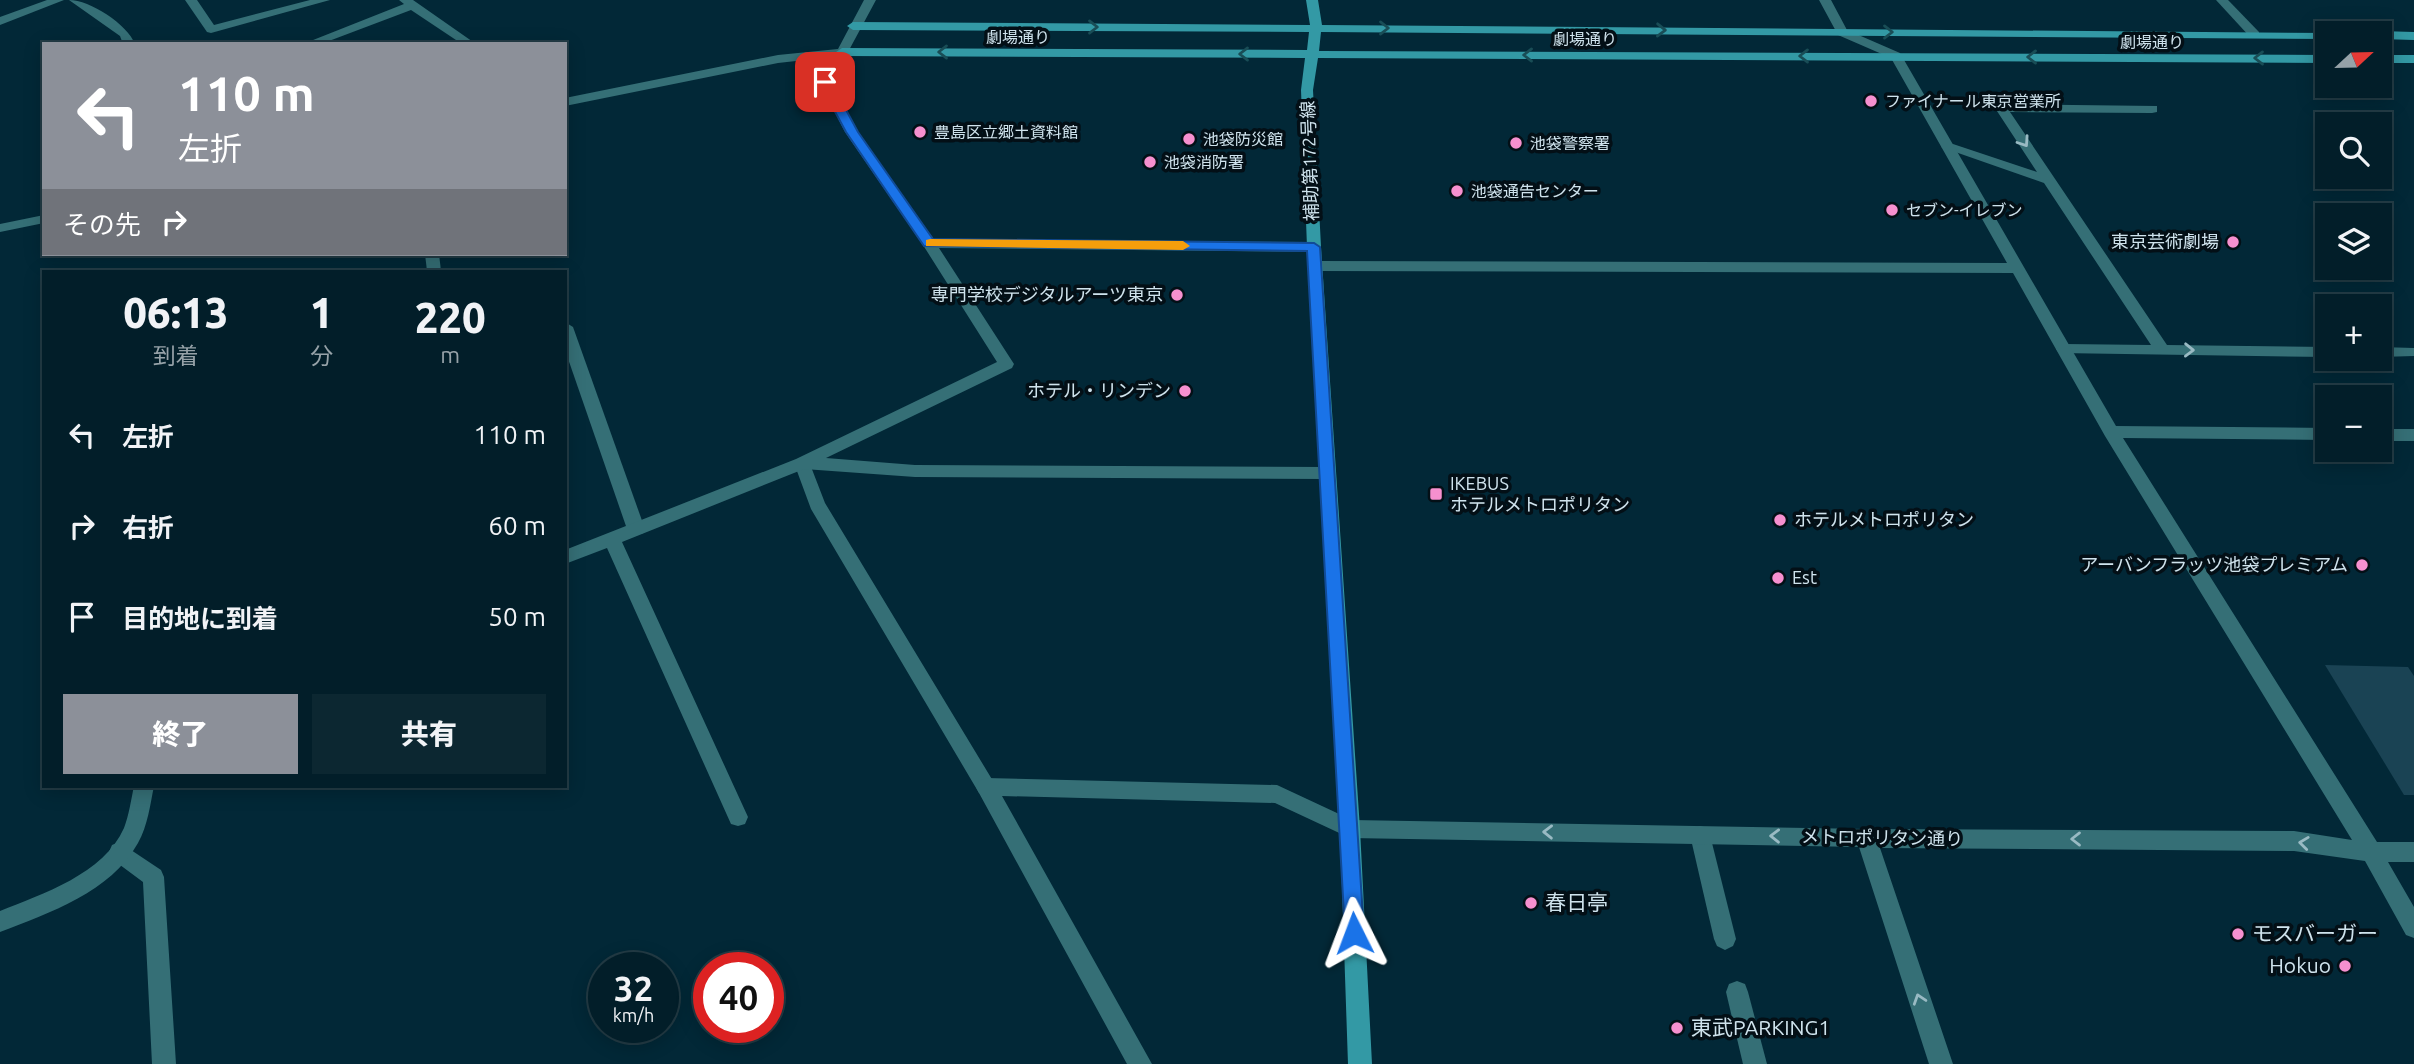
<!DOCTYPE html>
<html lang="ja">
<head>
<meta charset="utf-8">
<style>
	:root { --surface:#021e29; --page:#0c2731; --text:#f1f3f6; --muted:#96a2a8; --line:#233c46; --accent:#8c9099 }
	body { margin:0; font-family:Ubuntu,"Noto Sans JP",sans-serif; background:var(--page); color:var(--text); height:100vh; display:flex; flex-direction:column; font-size:26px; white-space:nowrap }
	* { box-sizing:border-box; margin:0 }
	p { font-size:23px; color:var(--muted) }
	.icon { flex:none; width:38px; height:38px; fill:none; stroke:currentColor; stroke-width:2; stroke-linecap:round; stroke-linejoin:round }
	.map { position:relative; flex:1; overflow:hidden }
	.sheet { position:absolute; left:42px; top:270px; width:525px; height:518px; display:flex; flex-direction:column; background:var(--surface); border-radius:0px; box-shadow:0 4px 18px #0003,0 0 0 2px var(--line) }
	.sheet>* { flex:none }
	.top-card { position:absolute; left:42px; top:42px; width:525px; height:214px; border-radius:0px; box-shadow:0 4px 18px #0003,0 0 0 2px var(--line); background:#8c9099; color:#fff; overflow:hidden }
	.needle { width:46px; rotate:68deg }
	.buttons { position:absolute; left:2315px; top:21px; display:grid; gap:14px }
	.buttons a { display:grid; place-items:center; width:77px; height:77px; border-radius:0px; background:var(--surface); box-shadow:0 4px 18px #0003,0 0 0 2px var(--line); font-size:35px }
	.speed { position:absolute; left:588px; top:952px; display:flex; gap:14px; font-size:35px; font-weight:700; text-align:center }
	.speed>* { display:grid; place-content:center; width:91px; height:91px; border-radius:50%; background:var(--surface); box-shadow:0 4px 18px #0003,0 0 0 2px var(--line); line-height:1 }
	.speed small { font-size:18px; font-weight:400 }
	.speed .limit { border:10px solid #d22; background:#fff; color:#111 }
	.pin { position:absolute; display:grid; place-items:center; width:60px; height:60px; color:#fff; margin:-30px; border-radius:14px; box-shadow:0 4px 10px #0006 }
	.me { position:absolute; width:77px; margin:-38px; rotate:357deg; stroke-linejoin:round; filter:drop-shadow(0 0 5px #0008) }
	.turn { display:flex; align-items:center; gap:24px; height:147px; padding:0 21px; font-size:32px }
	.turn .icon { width:91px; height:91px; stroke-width:2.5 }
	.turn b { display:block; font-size:49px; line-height:60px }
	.then { display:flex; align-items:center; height:66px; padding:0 21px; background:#0003; gap:14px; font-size:26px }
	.eta { display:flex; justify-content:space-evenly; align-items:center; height:119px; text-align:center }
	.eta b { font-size:42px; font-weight:800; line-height:49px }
	.action { display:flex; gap:14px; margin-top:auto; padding:14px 21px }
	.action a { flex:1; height:80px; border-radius:0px; background:var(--accent); color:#fff; font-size:28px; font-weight:800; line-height:80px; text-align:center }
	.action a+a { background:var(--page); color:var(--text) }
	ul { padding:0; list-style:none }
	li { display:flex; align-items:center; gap:21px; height:91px; padding:0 21px }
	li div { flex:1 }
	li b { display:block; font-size:26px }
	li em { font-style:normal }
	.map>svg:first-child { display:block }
	.green { fill:#1a4354 }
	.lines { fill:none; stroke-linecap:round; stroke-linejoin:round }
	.lane { fill:#356f76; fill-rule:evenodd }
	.street { fill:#356f76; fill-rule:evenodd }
	.secondary { fill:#3399a5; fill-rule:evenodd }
	.oneway { stroke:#194d56 }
	.oneway2 { stroke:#99bac3 }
	.route { fill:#1a73e8; stroke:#114b97; stroke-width:2 }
	.slow { fill:#f59e0b }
	.poi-dot { fill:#f690cf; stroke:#030f16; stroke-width:2.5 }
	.labels { text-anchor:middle; stroke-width:7; stroke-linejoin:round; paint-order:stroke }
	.far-street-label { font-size:16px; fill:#cfe3ed; stroke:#030f16 }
	.far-poi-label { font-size:16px; fill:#cfe3ed; stroke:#030f16; text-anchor:start }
	.street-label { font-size:18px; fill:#cfe3ed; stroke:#030f16 }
	.poi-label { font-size:18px; fill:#cfe3ed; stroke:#030f16; text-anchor:end }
	.near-poi-label { font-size:21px; fill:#cfe3ed; stroke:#030f16; text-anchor:start }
</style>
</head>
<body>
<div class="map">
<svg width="2414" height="1064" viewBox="0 0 2414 1064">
	<rect width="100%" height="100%" fill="#022837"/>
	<path class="green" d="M2325 665 2408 667 2414 676V795H2404Z"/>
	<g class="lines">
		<g class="lane">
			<path d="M69 0C90 0 127 24 135 44H123L120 36Z"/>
			<path d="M185 0H197L214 25 310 0H330L211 33 207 32Z"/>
			<path d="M399 0H413L476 44H462L411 10 321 44H303L404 4Z"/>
			<path d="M2001 104 2157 106V112L2152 113 2010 112 2167 345 2328 347V357L2059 353 2056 349 2064 344 2151 345 2044 183 1941 147 1948 143 1953 144 2037 172 1995 108Z"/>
			<path d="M425 254H439L441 271H427Z"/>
			<path d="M565 322 573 327 645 529 642 534H630L627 529 565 350Z"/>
			<path d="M2380 347 2414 348V356L2380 357Z"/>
			<path d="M802 457 808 459 825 503 993 781 996 787 993 793 986 796 979 793 811 509 794 463Z"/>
			<path d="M1700 826 1707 828 1710 835 1736 939 1733 946 1725 950 1717 946 1714 939 1690 835 1693 828Z"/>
			<path d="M119 842 161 870 164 877 176 1064H152L143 882 112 859 109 852 112 845Z"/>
			<path d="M1737 981 1745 984 1748 992 1767 1064H1743L1726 992 1729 984Z"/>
		</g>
		<g class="street">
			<path d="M47 0H64L0 25V17Z"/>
			<path d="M864 0H876L848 52 833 71 831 82 858 132 933 239 1314 242 1321 247 1314 252 939 248 1014 364 1012 368 826 458 915 465 1326 467 1334 473 1326 479 915 477 804 469 622 542 748 817 745 824 738 826 731 824 607 548 565 564V550L796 459 997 362 923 245 845 132 819 82 821 71 832 57 778 63 565 106V98L778 55 838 49Z"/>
			<path d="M1819 0H1831L1847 30 1900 53 2116 426 2328 428V440L2123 438 2377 842H2414V862H2388L2414 907V938L2406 935 2365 861 2294 851 1880 848 1953 1064H1929L1859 847 1350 838 1275 803 1002 796 1152 1064H1127L979 793 976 787 979 781 986 778 1277 785 1352 820 1866 829 2294 831 2352 840 2105 436 2013 273 1315 271 1308 266 1315 261 2007 263 1891 58 1838 35Z"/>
			<path d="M2216 0H2228L2259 32V38H2251Z"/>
			<path d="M44 215V223L0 232V224Z"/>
			<rect x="2380" y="429" width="34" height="12"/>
			<path d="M134 786H154C150 805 148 825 138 843 111 892 49 913 0 932V911C42 894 104 874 124 828 129 815 131 800 134 786Z"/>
		</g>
		<g class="secondary">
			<path d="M1306 0H1318L1322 25 2333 33H2328V39L1321 32 1319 51 2328 55V63L1318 58 1313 90 1321 247 1360 829 1372 1064H1348L1340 829 1307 247 1301 90 1305 58 842 56 836 52 842 48 1307 50 1309 32 853 30 847 26 853 22 1310 25Z"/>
			<path d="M2380 31 2414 32V40L2380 39V33H2375Z"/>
			<rect x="2380" y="55" width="34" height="8"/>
		</g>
	</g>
	<defs><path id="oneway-chevron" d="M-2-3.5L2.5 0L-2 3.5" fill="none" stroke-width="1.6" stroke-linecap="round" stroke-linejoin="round" transform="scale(1.75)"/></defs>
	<g class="oneway">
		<use href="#oneway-chevron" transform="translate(1093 27)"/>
		<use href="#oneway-chevron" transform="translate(1384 28)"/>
		<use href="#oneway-chevron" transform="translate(1661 30) rotate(1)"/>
		<use href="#oneway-chevron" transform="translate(1888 32)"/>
		<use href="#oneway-chevron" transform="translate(943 52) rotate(-180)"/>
		<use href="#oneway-chevron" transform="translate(1244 54) rotate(-180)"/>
		<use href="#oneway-chevron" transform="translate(1528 55) rotate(-180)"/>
		<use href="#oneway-chevron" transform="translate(1804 56) rotate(-180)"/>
		<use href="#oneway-chevron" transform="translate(2032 57) rotate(-180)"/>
		<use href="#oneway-chevron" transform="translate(2259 58) rotate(-180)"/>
	</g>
	<g class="oneway2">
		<use href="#oneway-chevron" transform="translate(2024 142) rotate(56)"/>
		<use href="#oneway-chevron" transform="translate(2189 350) rotate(1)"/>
		<use href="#oneway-chevron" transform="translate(1548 832) rotate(-179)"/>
		<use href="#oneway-chevron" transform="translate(1775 836) rotate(-179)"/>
		<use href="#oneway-chevron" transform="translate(2076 839) rotate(-180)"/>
		<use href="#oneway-chevron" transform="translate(2304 843) rotate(-173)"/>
		<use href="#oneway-chevron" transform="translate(1919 999) rotate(-108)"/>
	</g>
	<path class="route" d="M825 79 831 82 858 132 933 239 1314 243 1320 247 1364 933 1362 940 1354 943 1347 940 1345 933 1307 251 924 246 846 132 819 82Z"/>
	<path class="slow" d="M930 239 1183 241 1190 246 1183 250 926 246V240Z"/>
	<g class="poi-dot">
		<circle cx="1871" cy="101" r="7"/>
		<circle cx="920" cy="132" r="7"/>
		<circle cx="1189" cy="139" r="7"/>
		<circle cx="1516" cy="143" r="7"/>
		<circle cx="1150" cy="162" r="7"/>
		<circle cx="1457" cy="191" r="7"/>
		<circle cx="1892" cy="210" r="7"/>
		<circle cx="2233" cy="242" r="7"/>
		<circle cx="1177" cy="295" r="7"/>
		<circle cx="1185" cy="391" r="7"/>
		<rect x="1429" y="487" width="14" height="14" rx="3.5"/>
		<circle cx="1780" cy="520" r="7"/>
		<circle cx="2362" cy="565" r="7"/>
		<circle cx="1778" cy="578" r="7"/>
		<circle cx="1531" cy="903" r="7"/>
		<circle cx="2238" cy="934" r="7"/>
		<circle cx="2345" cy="966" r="7"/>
		<circle cx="1677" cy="1028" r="7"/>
	</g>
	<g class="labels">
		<g class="far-street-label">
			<text x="1018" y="43">劇場通り</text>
			<text x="1585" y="45">劇場通り</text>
			<text x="2152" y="48">劇場通り</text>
		</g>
		<g class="far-poi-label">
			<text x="1885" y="107">ファイナール東京営業所</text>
			<text x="934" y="138">豊島区立郷土資料館</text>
			<text x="1203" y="145">池袋防災館</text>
			<text x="1530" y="149">池袋警察署</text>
			<text x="1164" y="168">池袋消防署</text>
			<text x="1471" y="197">池袋通告センター</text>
			<text x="1906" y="216">セブン-イレブン</text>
		</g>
		<g class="street-label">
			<text transform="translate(1310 161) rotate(-92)" y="6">補助第172号線</text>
			<text transform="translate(1882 838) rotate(1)" y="6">メトロポリタン通り</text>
		</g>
		<g class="poi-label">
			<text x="2219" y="248">東京芸術劇場</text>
			<text x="1163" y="301">専門学校デジタルアーツ東京</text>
			<text x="1171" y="397">ホテル・リンデン</text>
			<text x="1450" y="490" text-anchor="start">IKEBUS<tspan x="1450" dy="21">ホテルメトロポリタン</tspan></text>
			<text x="1794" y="526" text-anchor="start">ホテルメトロポリタン</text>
			<text x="2348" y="571">アーバンフラッツ池袋プレミアム</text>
			<text x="1792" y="584" text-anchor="start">Est</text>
		</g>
		<g class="near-poi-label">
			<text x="1545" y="910">春日亭</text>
			<text x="2252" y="941">モスバーガー</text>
			<text x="2331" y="973" text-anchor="end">Hokuo</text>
			<text x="1691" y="1035">東武PARKING1</text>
		</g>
	</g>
</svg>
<div class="buttons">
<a><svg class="needle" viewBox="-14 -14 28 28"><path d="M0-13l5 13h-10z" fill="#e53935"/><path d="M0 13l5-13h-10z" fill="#96a2a8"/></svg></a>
<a><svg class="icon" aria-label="search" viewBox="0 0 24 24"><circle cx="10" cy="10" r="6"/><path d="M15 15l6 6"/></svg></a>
<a><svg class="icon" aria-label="layers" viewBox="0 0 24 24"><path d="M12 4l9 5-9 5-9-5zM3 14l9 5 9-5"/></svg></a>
<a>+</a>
<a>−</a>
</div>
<div class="speed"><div>32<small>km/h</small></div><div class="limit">40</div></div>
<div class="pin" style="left:825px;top:82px;background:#d93025"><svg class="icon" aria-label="arrive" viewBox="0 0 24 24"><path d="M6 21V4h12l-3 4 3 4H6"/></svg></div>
<svg class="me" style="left:1354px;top:933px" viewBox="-20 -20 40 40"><path d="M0-17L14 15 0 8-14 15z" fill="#1a73e8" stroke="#fff" stroke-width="4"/></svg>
<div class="top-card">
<div class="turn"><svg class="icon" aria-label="left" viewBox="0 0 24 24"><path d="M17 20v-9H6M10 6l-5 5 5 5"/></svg><div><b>110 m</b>左折</div></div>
<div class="then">その先<svg class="icon" aria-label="right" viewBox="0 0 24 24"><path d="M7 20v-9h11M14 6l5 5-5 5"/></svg></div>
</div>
<section class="sheet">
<div class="eta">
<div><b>06:13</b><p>到着</p></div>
<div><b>1</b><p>分</p></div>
<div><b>220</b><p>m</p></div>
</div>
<ul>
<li><svg class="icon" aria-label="left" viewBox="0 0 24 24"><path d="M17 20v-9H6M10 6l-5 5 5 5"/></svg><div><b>左折</b></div><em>110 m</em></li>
<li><svg class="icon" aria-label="right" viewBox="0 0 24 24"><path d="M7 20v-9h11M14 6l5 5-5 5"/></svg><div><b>右折</b></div><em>60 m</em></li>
<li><svg class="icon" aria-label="arrive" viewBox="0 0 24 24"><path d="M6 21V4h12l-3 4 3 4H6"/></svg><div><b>目的地に到着</b></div><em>50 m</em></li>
</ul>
<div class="action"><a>終了</a><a>共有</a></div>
</section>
</div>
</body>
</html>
